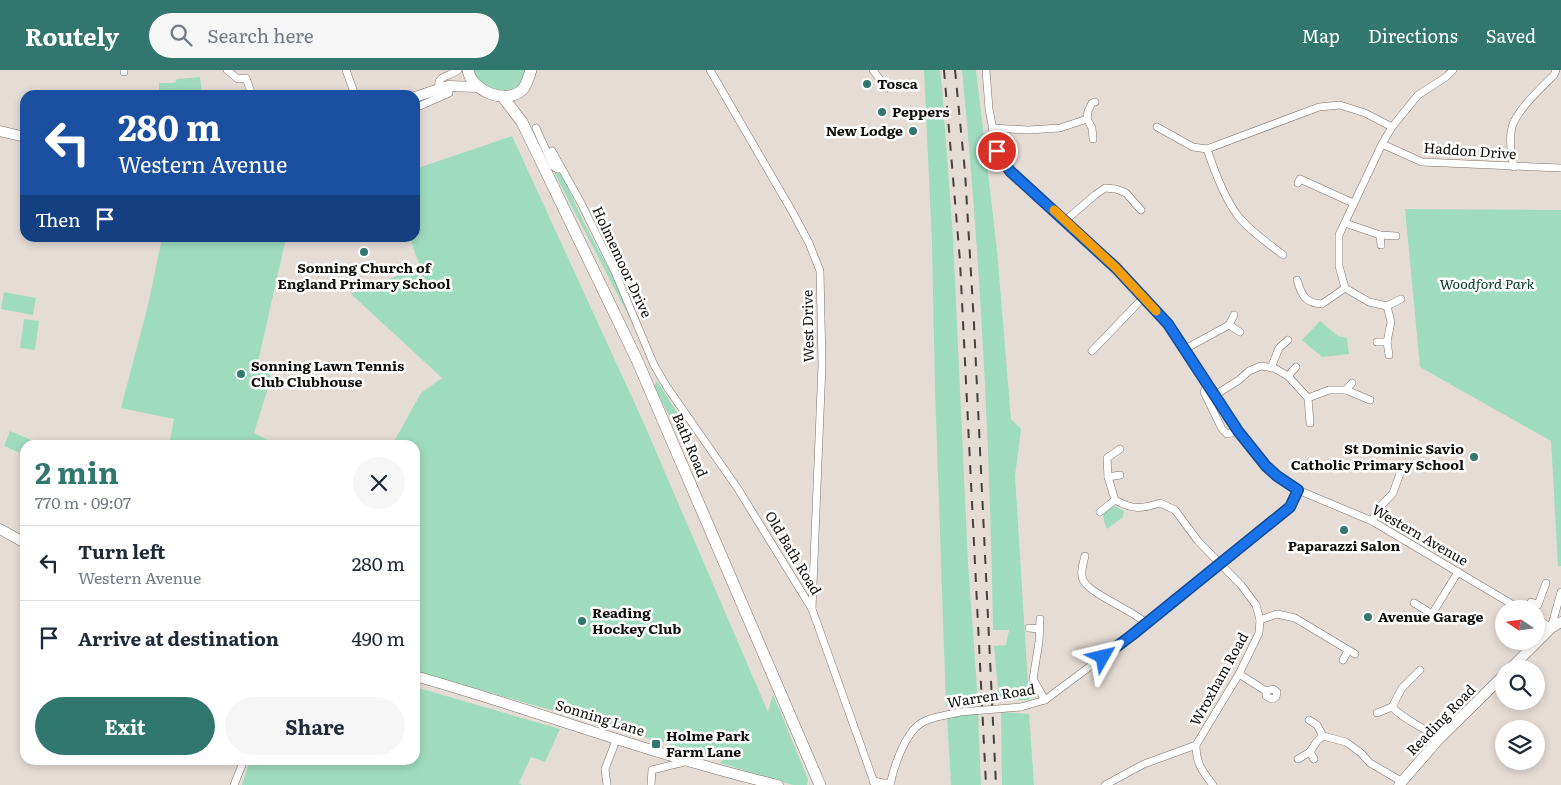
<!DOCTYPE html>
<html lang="en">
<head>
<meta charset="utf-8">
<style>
	:root { --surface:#fff; --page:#f6f6f7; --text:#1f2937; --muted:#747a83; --line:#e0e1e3; --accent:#31776d }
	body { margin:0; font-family:Literata,serif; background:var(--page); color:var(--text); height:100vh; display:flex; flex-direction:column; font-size:19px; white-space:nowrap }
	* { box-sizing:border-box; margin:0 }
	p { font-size:16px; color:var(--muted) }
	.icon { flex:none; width:28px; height:28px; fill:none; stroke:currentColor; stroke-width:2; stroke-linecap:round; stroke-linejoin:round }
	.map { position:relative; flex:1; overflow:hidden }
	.panel { position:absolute; left:20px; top:370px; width:400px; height:325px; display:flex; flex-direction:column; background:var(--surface); border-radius:15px; box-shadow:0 2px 8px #0003 }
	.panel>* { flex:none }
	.top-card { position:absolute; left:20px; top:20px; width:400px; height:152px; border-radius:15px; box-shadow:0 2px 8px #0003; background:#1a4fa0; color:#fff; overflow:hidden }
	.needle { width:32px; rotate:283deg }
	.buttons { position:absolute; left:1495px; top:530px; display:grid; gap:10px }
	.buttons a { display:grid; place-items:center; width:50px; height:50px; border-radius:50%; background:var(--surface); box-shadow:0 2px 8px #0003; font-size:25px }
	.pin { position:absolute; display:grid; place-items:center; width:42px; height:42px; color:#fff; margin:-21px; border:2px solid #fff; border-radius:50%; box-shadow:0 1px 5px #0007 }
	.me { position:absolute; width:55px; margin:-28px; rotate:53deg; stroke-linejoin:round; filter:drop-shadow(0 0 4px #0008) }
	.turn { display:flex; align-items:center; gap:18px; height:105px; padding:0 15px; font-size:22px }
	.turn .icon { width:65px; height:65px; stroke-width:2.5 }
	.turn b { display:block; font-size:35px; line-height:42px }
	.then { display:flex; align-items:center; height:48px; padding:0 15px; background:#0003; gap:10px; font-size:19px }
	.round { display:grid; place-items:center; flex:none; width:52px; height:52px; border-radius:26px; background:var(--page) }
	.summary { display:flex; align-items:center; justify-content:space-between; height:85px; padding:0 15px }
	h1 { font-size:30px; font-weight:700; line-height:38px; color:var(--accent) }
	.action { display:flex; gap:10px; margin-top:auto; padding:10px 15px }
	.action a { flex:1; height:58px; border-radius:30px; background:var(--accent); color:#fff; font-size:20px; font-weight:700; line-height:58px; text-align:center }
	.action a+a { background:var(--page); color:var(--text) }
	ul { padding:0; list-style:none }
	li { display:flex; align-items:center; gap:15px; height:75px; padding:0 15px; border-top:1px solid var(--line) }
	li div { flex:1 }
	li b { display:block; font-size:19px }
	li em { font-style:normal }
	header { display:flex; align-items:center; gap:30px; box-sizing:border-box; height:70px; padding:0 25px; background:var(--accent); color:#fff }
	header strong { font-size:24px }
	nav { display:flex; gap:28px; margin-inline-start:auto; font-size:18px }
	.search { width:350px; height:45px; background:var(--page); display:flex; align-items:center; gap:12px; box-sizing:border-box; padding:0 18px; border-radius:28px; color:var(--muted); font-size:19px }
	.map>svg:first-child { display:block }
	.green { fill:#9fdcbf }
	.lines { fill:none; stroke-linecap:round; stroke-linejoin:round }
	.street-casing { stroke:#7b726d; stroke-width:8 }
	.secondary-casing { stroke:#7b726d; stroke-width:11 }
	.primary-casing { stroke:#7b726d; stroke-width:12 }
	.street { stroke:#fff; stroke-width:7 }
	.secondary { stroke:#fff; stroke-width:10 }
	.primary { stroke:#fff; stroke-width:11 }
	.rail { stroke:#46413e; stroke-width:2; stroke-dasharray:9 9; stroke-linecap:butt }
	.street-bridge-casing { stroke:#7b726d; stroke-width:8; stroke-linecap:butt }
	.street-bridge { stroke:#fff; stroke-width:7 }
	.route-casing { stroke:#114b97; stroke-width:12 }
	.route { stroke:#1a73e8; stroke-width:9 }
	.slow { stroke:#f59e0b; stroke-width:9 }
	.poi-dot { fill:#31776d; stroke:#fff; stroke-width:2 }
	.labels { text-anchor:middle; stroke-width:5; stroke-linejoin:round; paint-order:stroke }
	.poi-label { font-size:14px; font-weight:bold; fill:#0f0c0a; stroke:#fff; text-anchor:start }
	.street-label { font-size:14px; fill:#0f0c0a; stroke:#fff }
	.park-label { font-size:14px; font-style:italic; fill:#003623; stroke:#fff }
</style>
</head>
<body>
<header>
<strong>Routely</strong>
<div class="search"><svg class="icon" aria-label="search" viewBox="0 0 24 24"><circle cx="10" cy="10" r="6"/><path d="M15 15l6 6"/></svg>Search here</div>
<nav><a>Map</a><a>Directions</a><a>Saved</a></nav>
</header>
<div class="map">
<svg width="1561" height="715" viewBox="0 0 1561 715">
	<rect width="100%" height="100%" fill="#e6dcd6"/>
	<g class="green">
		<path d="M472 0H526L518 17 513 21H498L480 14Z"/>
		<path d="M924 0H940L942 18 953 167 968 493 978 632 946 636 935 319 932 174Z"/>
		<path d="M962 0H976L997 180 1011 349 1021 359 1015 406 1029 630H999L994 576 1006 575 1009 560H993C990 373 980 186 962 0Z"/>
		<path d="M200 7 202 25H159V13H175L177 9Z"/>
		<path d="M512 66 642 349 768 642 773 624 808 709 807 715H793L720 693 724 689 686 679 415 601V375H392L421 323 442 308 351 224 420 197 410 168H415V99Z"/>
		<path d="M553 86 585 155 615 210 638 264 555 104Z"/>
		<path d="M1405 139 1561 140V496H1558L1551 371 1420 297Z"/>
		<path d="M162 168H286L258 292 266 294 271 308 254 363 277 375H169L174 349 121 338 148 235Z"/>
		<path d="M4 222 36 228 33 245 1 239Z"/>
		<path d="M24 249 39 251 35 280 20 278Z"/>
		<path d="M1320 251 1338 266 1347 268 1349 284 1322 287 1302 270Z"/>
		<path d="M657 311 692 366 683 373 654 316Z"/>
		<path d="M10 361 41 374V375H25V385L4 376Z"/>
		<path d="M1115 436 1124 441 1123 447 1107 459 1104 452 1103 443Z"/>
		<path d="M415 617 560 659 545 692 531 687 519 713 522 715H242L250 690H415Z"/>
		<path d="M1001 642 1029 644 1034 715H1002Z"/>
		<path d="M978 643 981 715H951L947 646Z"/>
	</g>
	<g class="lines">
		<g class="street-casing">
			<g id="street">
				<path d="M124 0V2"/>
				<path d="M227 0 238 9 246 8 252 25"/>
				<path d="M346 0 355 25"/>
				<path d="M710 0 793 143 809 173 820 201 822 295 812 539"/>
				<path d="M873 0 886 18"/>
				<path d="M986 0 989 39 997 81 1010 101 1116 199 1168 254 1238 361 1266 396 1277 406 1298 420 1372 451 1520 539"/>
				<path d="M439 18C436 5 450 7 458 0"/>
				<path d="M415 38 449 23"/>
				<path d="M1087 49 1092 58 1093 69"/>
				<path d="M1157 57 1193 77 1207 79"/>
				<path d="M536 58 553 96 557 99H561"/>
				<path d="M992 58 1028 60 1060 58 1087 49 1088 41 1092 33 1095 32"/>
				<path d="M1382 74 1422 92 1561 98"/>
				<path d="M552 81 581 133 615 202 654 295 667 317 738 419 812 539 875 715"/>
				<path d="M1514 97C1511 84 1509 69 1512 57 1516 41 1542 17 1554 5L1556 0"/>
				<path d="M1298 113 1300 109 1353 133"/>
				<path d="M1066 150 1095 125 1105 118 1116 119 1126 123 1141 140"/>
				<path d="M1345 153 1380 165 1396 166"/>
				<path d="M1380 165 1381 175"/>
				<path d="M1283 185C1268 173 1251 162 1238 146 1225 129 1214 100 1207 79L1319 37 1340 35 1365 43 1392 57"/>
				<path d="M1297 210C1302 226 1305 233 1322 234L1345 218"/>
				<path d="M1401 229 1387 236 1369 232 1345 218 1339 196V165L1382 74 1392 57 1418 25 1446 7 1453 0"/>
				<path d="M1387 236 1391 252 1387 272 1389 285"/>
				<path d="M1229 255 1240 262"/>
				<path d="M1377 272H1387"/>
				<path d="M1185 279 1229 255 1234 245"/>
				<path d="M1092 281 1143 228"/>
				<path d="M1271 298 1279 278 1288 270"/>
				<path d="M1288 306 1296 297"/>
				<path d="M1208 313 1204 322 1222 359 1227 364 1238 361"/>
				<path d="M1346 320 1370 330"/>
				<path d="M1215 325 1239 310 1249 301 1261 296 1274 298 1288 306 1308 328 1329 320H1346L1352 313"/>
				<path d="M1308 328 1310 353"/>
				<path d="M1120 379 1107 388 1108 407 1115 430C1133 440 1141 439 1160 433L1175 440 1198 471 1241 515 1256 535 1260 550 1259 563 1239 604 1196 675C1196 693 1202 701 1213 715"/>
				<path d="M1108 407 1120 405"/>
				<path d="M1100 442 1115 430"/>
				<path d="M1372 451 1378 439 1393 423 1402 398"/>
				<path d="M1085 486C1083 493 1080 503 1083 510 1090 524 1132 540 1146 553"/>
				<path d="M1414 533 1432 544 1458 502"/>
				<path d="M1527 539 1531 532 1538 535 1546 513"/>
				<path d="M1432 544 1438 549"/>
				<path d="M1536 548 1551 558 1561 522"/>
				<path d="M1040 549 1039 572 1033 609 1045 630"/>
				<path d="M1260 550 1277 544 1295 548 1355 584"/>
				<path d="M1029 558 1039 559"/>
				<path d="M1343 590 1348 581"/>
				<path d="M1239 604 1266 621V626L1272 629 1276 627 1277 622 1273 619 1266 621"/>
				<path d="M1021 637 1045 630 1132 565 1290 437 1298 420"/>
				<path d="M1392 637 1402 618 1420 600"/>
				<path d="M1377 643 1392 637C1405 651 1424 657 1439 669"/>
				<path d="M1309 650 1317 655 1323 666"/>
				<path d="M1298 689 1310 682"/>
				<path d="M1314 689 1310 682 1317 671 1323 666 1346 672 1361 683 1370 693 1401 711"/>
				<path d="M873 711 883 713H890"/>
				<path d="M234 715 244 690"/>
				<path d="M607 715 605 699 617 668"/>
				<path d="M651 715 652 700 688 691"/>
				<path d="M890 715C894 696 906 659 925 651 936 646 948 645 960 642"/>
				<path d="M1105 715 1144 694 1196 675"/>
			</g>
		</g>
		<g class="secondary-casing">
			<g id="secondary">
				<path d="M415 27 448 16 477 17"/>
				<path d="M0 61 25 67"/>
				<path d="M0 459 25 473"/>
				<path d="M1510 599 1551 558 1561 552"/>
				<path d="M415 606C536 640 655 686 778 715"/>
				<path d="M1399 715 1439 669 1504 605"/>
			</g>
		</g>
		<g class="primary-casing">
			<g id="primary">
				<path d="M468 0C471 21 507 36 523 19 527 14 529 6 531 0"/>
				<path d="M502 26 522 52 637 290 820 715"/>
			</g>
		</g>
		<use href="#street" class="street"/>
		<use href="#secondary" class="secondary"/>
		<use href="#primary" class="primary"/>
		<g class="rail">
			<path d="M944 0 960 191 986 715"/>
			<path d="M955 0 965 102 974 254 996 715"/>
		</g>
		<g class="street-bridge-casing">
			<path id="street-bridge" d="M960 642 1021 637"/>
		</g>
		<use href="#street-bridge" class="street-bridge"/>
	</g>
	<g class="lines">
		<g class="route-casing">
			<path id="route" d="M997 81 1010 101 1116 198 1168 254 1238 361 1266 396 1277 406 1298 420 1290 437 1132 565 1103 587"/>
		</g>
		<use href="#route" class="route"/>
		<path class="slow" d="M1054 140 1116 198 1156 241"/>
	</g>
	<g class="poi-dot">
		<circle cx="867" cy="14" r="5"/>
		<circle cx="882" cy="42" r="5"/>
		<circle cx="913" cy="61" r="5"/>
		<circle cx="364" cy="182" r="5"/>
		<circle cx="241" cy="304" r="5"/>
		<circle cx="1474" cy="387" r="5"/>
		<circle cx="1344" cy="460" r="5"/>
		<circle cx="1368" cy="547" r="5"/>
		<circle cx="582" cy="551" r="5"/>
		<rect x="651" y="669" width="10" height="10" rx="2.5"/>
	</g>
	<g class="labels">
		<g class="poi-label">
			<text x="877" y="19">Tosca</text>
			<text x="892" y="47">Peppers</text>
			<text x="903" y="66" text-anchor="end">New Lodge</text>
			<text x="364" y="203" text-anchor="middle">Sonning Church of<tspan x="364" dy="16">England Primary School</tspan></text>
			<text x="251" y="301">Sonning Lawn Tennis<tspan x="251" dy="16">Club Clubhouse</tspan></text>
			<text x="1464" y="384" text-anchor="end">St Dominic Savio<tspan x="1464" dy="16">Catholic Primary School</tspan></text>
			<text x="1344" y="481" text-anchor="middle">Paparazzi Salon</text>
			<text x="592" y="548">Reading<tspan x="592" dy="16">Hockey Club</tspan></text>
			<text x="1378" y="552">Avenue Garage</text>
			<text x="666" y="671">Holme Park<tspan x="666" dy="16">Farm Lane</tspan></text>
		</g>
		<g class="street-label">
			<text transform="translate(1470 81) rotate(4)" y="5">Haddon Drive</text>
			<text transform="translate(622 192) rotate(65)" y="5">Holmemoor Drive</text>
			<text transform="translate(808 256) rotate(-91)" y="5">West Drive</text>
			<text transform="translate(690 375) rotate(67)" y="5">Bath Road</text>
			<text transform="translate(1420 465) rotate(30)" y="5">Western Avenue</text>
			<text transform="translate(793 483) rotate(59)" y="5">Old Bath Road</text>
			<text transform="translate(1219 609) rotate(-61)" y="5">Wroxham Road</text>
			<text transform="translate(991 626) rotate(-9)" y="5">Warren Road</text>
			<text transform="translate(600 648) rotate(17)" y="5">Sonning Lane</text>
			<text transform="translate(1441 650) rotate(-46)" y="5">Reading Road</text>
		</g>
		<g class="park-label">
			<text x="1487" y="219">Woodford Park</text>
		</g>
	</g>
</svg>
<div class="buttons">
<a><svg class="needle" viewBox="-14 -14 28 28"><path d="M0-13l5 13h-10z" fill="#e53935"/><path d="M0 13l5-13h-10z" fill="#747a83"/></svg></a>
<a><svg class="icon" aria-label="search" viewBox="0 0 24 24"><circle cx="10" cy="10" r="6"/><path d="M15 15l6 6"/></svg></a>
<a><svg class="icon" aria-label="layers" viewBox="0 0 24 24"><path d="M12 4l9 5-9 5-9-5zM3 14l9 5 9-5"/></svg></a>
</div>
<div class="pin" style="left:997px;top:81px;background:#d93025"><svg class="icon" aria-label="arrive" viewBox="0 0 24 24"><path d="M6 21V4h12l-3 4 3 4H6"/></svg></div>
<svg class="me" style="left:1103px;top:587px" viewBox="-20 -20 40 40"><path d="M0-17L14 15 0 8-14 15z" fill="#1a73e8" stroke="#fff" stroke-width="4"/></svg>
<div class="top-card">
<div class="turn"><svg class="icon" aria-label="left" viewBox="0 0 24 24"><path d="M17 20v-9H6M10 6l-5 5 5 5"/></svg><div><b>280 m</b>Western Avenue</div></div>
<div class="then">Then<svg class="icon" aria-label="arrive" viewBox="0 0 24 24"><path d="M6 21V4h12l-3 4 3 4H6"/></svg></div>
</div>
<section class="panel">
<div class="summary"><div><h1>2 min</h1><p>770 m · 09:07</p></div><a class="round"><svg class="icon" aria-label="close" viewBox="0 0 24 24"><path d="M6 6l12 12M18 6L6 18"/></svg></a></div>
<ul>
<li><svg class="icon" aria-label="left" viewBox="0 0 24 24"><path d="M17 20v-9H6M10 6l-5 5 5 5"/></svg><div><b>Turn left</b><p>Western Avenue</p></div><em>280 m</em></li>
<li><svg class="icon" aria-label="arrive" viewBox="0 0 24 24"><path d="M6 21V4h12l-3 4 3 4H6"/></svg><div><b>Arrive at destination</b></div><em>490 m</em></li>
</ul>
<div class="action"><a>Exit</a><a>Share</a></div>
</section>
</div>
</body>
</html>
